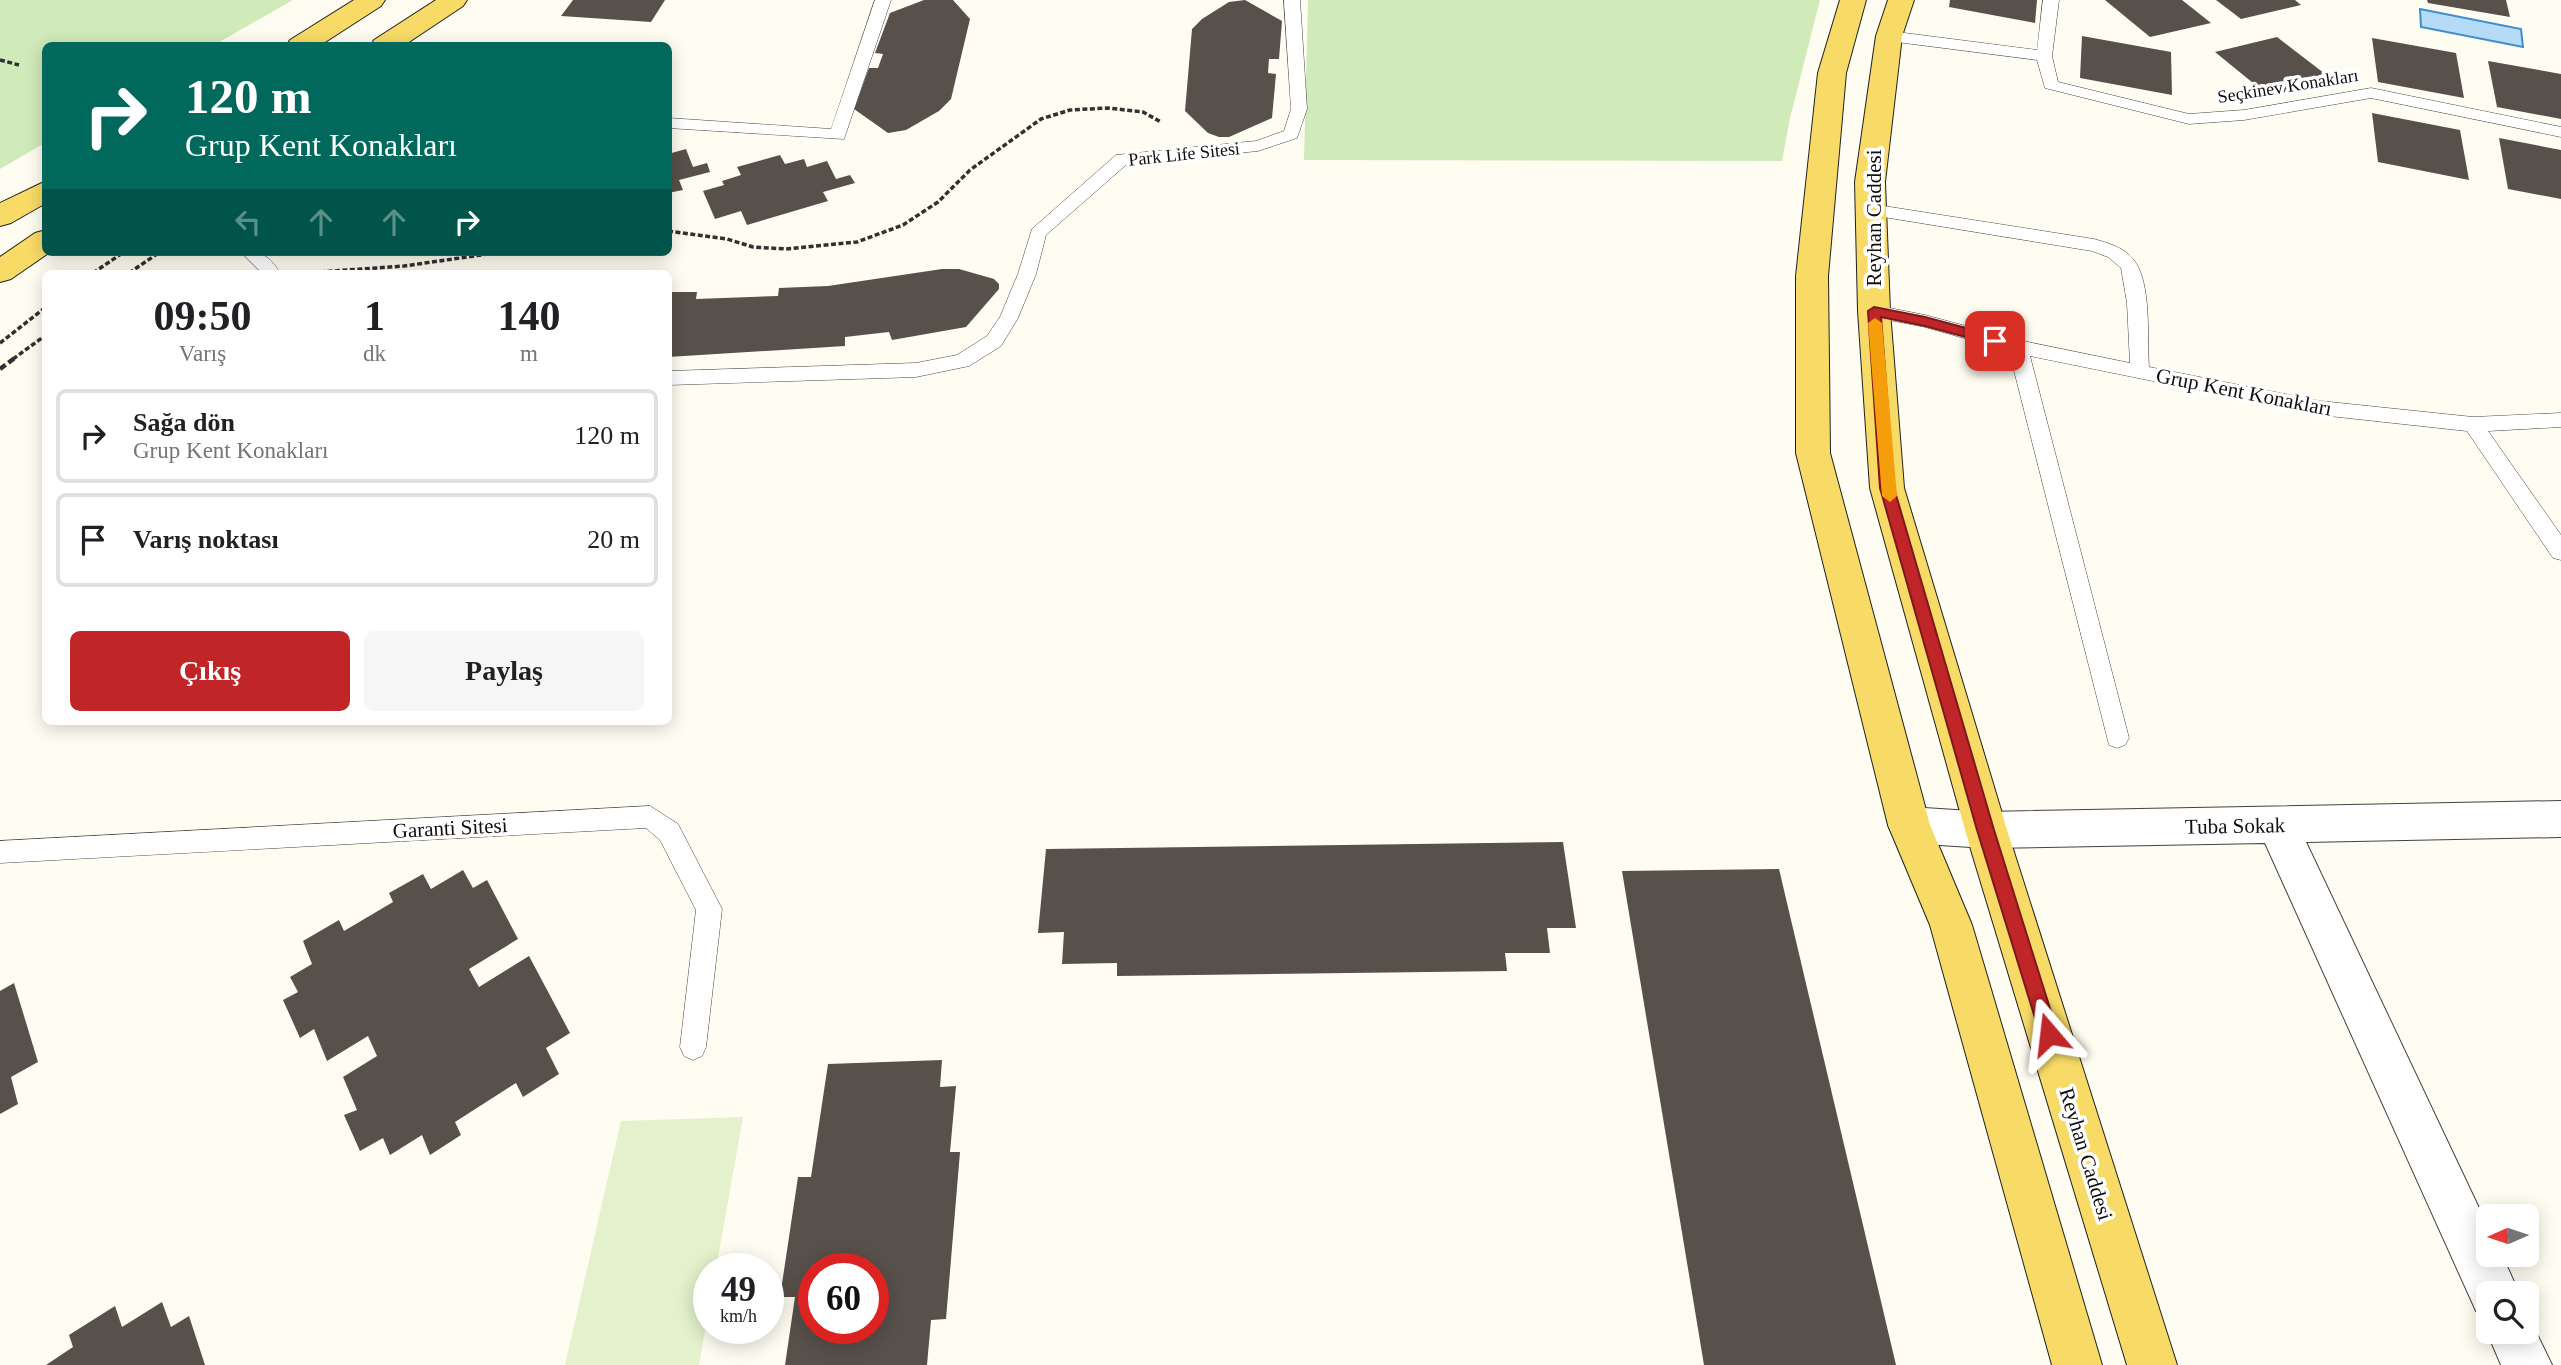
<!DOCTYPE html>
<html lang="tr">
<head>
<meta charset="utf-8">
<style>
	:root { --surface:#fff; --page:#f6f6f6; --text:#202124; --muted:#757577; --line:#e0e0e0; --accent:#c02627 }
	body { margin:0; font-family:Georgia,serif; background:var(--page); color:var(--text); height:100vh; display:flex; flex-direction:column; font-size:26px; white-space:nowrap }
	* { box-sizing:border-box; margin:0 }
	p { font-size:23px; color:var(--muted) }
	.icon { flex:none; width:38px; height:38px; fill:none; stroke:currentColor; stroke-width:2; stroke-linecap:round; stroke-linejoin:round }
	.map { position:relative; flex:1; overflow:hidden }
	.side { position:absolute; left:42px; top:270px; width:630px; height:455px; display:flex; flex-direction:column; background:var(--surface); border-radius:10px; box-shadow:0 4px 18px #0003 }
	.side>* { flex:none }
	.top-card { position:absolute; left:42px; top:42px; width:630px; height:214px; border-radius:10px; box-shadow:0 4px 18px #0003; background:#00695c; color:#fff; overflow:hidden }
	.needle { width:46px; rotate:267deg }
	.buttons { position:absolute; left:2476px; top:1204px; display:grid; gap:14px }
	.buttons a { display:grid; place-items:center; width:63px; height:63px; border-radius:10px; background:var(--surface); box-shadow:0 4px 18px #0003; font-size:35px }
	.speed { position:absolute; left:693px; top:1253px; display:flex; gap:14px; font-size:35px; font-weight:700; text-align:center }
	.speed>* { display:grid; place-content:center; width:91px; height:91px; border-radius:50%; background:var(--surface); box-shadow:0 4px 18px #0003; line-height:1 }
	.speed small { font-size:18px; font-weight:400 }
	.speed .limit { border:10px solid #d22; background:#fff; color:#111 }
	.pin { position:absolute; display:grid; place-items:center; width:60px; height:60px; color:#fff; margin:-30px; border-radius:14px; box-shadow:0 4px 10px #0006 }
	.me { position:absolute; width:77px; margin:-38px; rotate:343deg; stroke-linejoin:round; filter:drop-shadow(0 0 5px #0008) }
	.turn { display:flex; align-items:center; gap:24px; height:147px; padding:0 28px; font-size:32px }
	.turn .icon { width:91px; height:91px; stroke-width:2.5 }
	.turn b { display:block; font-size:49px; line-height:60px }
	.lanes { display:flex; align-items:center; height:66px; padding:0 28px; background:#0003; justify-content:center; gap:35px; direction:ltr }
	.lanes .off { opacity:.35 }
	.eta { display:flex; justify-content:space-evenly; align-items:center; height:119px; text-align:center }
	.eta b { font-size:42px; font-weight:700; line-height:49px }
	.button { display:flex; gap:14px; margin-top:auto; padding:14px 28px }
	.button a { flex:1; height:80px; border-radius:10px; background:var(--accent); color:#fff; font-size:28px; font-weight:700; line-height:80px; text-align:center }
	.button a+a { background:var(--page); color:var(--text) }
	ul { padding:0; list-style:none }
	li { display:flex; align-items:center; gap:21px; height:94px; margin:0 14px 10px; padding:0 14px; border:4px solid var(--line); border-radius:10px }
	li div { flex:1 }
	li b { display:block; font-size:26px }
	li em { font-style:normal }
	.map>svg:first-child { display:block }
	.green { fill:#d1eaba }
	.pitch { fill:#e3f1cc }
	.water { fill:#b5dbf6; stroke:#3c8ece; stroke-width:2 }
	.building { fill:#58504b; fill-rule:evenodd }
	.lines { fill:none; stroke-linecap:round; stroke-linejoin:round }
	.service-casing { stroke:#424242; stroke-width:1 }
	.minor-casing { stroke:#424242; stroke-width:2 }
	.primary-casing { stroke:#202020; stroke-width:2 }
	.path-far1 { stroke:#313131; stroke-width:3.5; stroke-dasharray:5 2.5; stroke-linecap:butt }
	.path { stroke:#313131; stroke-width:4.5; stroke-dasharray:7 3.5; stroke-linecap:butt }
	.service { fill:#fff; fill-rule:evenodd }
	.minor { fill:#fff; fill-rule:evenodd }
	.primary { fill:#f8db67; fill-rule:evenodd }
	.route { fill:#c02627; stroke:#7d1919; stroke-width:2 }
	.slow { fill:#f59e0b }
	.labels { text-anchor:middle; stroke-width:7; stroke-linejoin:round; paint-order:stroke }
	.far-street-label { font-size:18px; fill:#0f0f0f; stroke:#fff }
	.street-label { font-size:21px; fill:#0f0f0f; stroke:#fff }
</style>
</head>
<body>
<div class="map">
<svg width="2561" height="1365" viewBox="0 0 2561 1365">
	<rect width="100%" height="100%" fill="#fffdf1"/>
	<g class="green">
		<path d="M0 0H293L214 45 46 46 45 143 0 169Z"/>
		<path d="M1308 0H1820L1790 118 1782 161 1304 160Z"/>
	</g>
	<path class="pitch" d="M743 1117 716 1269H709V1308L699 1365H565L621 1121Z"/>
	<path class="water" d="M2420 9 2521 29 2523 47 2421 27Z"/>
	<g class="building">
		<path d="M573 0H665L651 22 561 16Z"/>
		<path d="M924 0H953L970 19 951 99 939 111 906 130 888 133 854 109 869 68H878L883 54 875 53 890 13Z"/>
		<path d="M1245 0 1282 21 1279 59H1269L1268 73 1276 74 1272 118 1229 137H1219L1208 133 1185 111 1192 29 1202 19 1229 2Z"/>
		<path d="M1950 0H2037L2035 23 1949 7Z"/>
		<path d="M2105 0H2182L2211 23 2150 37Z"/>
		<path d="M2216 0H2295L2301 5 2241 19Z"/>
		<path d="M2427 0H2506L2510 17 2428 3Z"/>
		<path d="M2082 36 2171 52 2172 95 2080 78Z"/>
		<path d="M2277 37 2333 80 2269 96 2215 52Z"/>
		<path d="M2372 38 2456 53 2464 98 2378 82Z"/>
		<path d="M2488 61 2561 74V119L2497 107Z"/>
		<path d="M2372 113 2460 130 2469 180 2378 162Z"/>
		<path d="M2499 138 2561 150V199L2508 189Z"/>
		<path d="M686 149 693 167 707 163 710 172 679 180 683 190 668 193V154Z"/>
		<path d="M780 155 785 164 804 159 807 167 827 161 836 179 850 175 855 183 823 192 828 201 747 225 741 211 715 219 703 191 724 185 722 181 741 175 737 167Z"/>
		<path d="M942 269H959L994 279 999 284V289L966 327 892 340 889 332 845 337V346L668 357V292H697L696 299 778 296 779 288 828 286Z"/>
		<path d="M1563 842 1576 928H1547L1550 953H1505L1507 971 1117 976V963L1062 964 1064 932 1038 933 1046 849Z"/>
		<path d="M1779 869 1896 1365H1704L1622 871Z"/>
		<path d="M463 870 473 888 487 880 518 939 469 969 479 987 529 956 570 1033 546 1048 559 1074 523 1097 516 1083 455 1122 461 1135 430 1155 422 1135 390 1155 383 1138 360 1151 344 1115 357 1110 343 1077 377 1056 368 1036 327 1061 314 1029 300 1038 283 1000 298 992 290 977 312 964 303 941 339 920 344 931 393 902 389 893 423 874 431 889Z"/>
		<path d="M14 983 38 1062 11 1077 18 1104 0 1114V991Z"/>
		<path d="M942 1060 940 1087 956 1086 950 1152H960L946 1319 931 1320 927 1365H785L795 1297H780L798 1177H811L828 1064ZM814 1269H873V1328H814Z"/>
		<path d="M162 1302 171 1327 189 1316 205 1365H46L73 1347 69 1335 115 1306 122 1327Z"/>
	</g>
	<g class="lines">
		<g class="service-casing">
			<g id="service">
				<path d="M875 0H891L844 139 668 128V118L831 129Z"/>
				<path d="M1284 0H1300L1307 109 1297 138 1258 151 1127 164 1046 235 1036 274 1018 318 1001 346 969 366 916 377 668 385V371L916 363 957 355 987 336 1000 317 1018 274 1032 229 1116 155 1256 141 1284 131 1291 109Z"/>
				<path d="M2043 0H2059L2052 56 2058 82 2189 114 2244 110 2371 88 2561 127V137L2371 98 2244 120 2189 124 2045 88 2037 60 1889 41 1881 36 1889 31 2037 50Z"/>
				<path d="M1871 204 2094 239C2108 243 2123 247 2133 259 2152 281 2147 338 2149 367L2320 401 2473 417 2561 413V427L2488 431 2561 535V560L2553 558 2467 431 2320 415 2030 356 2129 738 2125 745 2117 748 2109 745 2009 351 1925 327 1874 317 1867 316 1865 311 1867 306 1874 305 1925 315 2018 340 2130 363 2127 303 2121 268 2108 257 2092 251 1865 214 1862 210 1865 206Z"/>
				<path d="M241 252C262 252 269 255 280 273H262Z"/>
				<path d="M650 806 678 824 722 909 706 1047 702 1056 693 1060 684 1056 680 1047 696 910 660 840 646 828 0 863V841Z"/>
			</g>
		</g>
		<g class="minor-casing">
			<g id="minor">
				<path d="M2561 801V837L2306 842 2488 1227V1255H2502L2519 1293H2488V1316L2476 1311 2265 843 1986 848 1909 843 1894 838 1888 825 1894 812 1909 807 1986 812Z"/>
				<path d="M2527 1313 2552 1365H2501L2487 1332 2488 1328V1332H2527Z"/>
			</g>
		</g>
		<g class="primary-casing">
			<g id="primary">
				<path d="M354 0H385L381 6 319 46H287L290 40Z"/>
				<path d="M436 0H467L463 6 403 46H371L374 40Z"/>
				<path d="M1840 0H1866L1846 73 1828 276 1830 453 1930 825 1972 925 2102 1365H2052L1930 925 1888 825 1796 453V276L1818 73Z"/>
				<path d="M1888 0H1914L1902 36 1885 182 1890 311 1904 488 2007 830 2177 1365H2127L1965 830 1870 488 1858 311 1855 182 1876 36Z"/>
				<path d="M46 181V203L11 223 0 226V203Z"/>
				<path d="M46 230V252H50L11 279 0 282V257L35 233Z"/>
			</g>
		</g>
		<g class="path-far1">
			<path d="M0 60 19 65"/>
			<path d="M668 231 727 239 753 247 786 249 857 242 903 225 938 202 970 170 1041 119 1070 110 1108 108 1143 112 1161 122"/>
			<path d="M93 273 124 252"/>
			<path d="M129 273 160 252"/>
			<path d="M305 273 404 266 502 252"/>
			<path d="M0 343 46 307"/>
			<path d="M13 359 46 335"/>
		</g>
		<path class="path" d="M0 369 16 357"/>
		<use href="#service" class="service"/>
		<use href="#minor" class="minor"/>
		<use href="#primary" class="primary"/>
	</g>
	<path class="route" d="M1874 307 1925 317 2000 337 2002 341 1995 345 1925 326 1881 317 1894 488 1994 830 2058 1034 2056 1040 2049 1043 2043 1040 2040 1034 1977 830 1880 488 1868 311Z"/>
	<path class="slow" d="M1875 318 1882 323 1897 496 1890 502 1882 496 1868 323Z"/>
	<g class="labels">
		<g class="far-street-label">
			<text transform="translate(2288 86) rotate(-9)" y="6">Seçkinev Konakları</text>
			<text transform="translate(1184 154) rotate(-6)" y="6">Park Life Sitesi</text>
		</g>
		<g class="street-label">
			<text transform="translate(1874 218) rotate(-90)" y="7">Reyhan Caddesi</text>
			<text transform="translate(2244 392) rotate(11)" y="7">Grup Kent Konakları</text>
			<text transform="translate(2235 826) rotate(-1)" y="7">Tuba Sokak</text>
			<text transform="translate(450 828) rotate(-3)" y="7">Garanti Sitesi</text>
			<text transform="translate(2086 1154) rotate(73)" y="7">Reyhan Caddesi</text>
		</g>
	</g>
</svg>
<div class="buttons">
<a><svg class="needle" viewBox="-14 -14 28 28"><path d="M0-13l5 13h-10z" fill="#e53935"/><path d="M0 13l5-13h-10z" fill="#757577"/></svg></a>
<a><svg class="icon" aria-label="search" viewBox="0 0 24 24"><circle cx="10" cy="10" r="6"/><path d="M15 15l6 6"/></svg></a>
</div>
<div class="speed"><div>49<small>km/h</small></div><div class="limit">60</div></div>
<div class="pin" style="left:1995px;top:341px;background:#d93025"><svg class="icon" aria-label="arrive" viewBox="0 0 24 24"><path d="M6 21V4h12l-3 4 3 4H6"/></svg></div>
<svg class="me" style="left:2049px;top:1034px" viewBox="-20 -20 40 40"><path d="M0-17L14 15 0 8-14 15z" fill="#c02627" stroke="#fff" stroke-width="4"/></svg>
<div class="top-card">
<div class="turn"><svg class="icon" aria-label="right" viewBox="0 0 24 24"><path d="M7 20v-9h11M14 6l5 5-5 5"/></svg><div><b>120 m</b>Grup Kent Konakları</div></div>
<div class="lanes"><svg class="icon off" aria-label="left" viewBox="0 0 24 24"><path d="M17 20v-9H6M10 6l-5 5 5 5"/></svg><svg class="icon off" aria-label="ahead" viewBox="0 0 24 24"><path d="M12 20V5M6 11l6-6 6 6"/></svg><svg class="icon off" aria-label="ahead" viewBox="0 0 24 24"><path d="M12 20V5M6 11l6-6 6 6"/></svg><svg class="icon" aria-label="right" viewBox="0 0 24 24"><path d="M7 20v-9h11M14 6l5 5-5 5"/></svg></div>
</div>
<section class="side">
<div class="eta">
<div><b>09:50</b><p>Varış</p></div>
<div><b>1</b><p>dk</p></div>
<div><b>140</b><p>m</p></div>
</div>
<ul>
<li><svg class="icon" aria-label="right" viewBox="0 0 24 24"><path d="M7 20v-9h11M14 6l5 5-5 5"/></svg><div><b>Sağa dön</b><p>Grup Kent Konakları</p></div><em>120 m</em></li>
<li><svg class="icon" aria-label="arrive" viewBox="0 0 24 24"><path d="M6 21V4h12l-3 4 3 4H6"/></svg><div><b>Varış noktası</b></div><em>20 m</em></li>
</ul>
<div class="button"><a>Çıkış</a><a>Paylaş</a></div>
</section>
</div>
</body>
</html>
